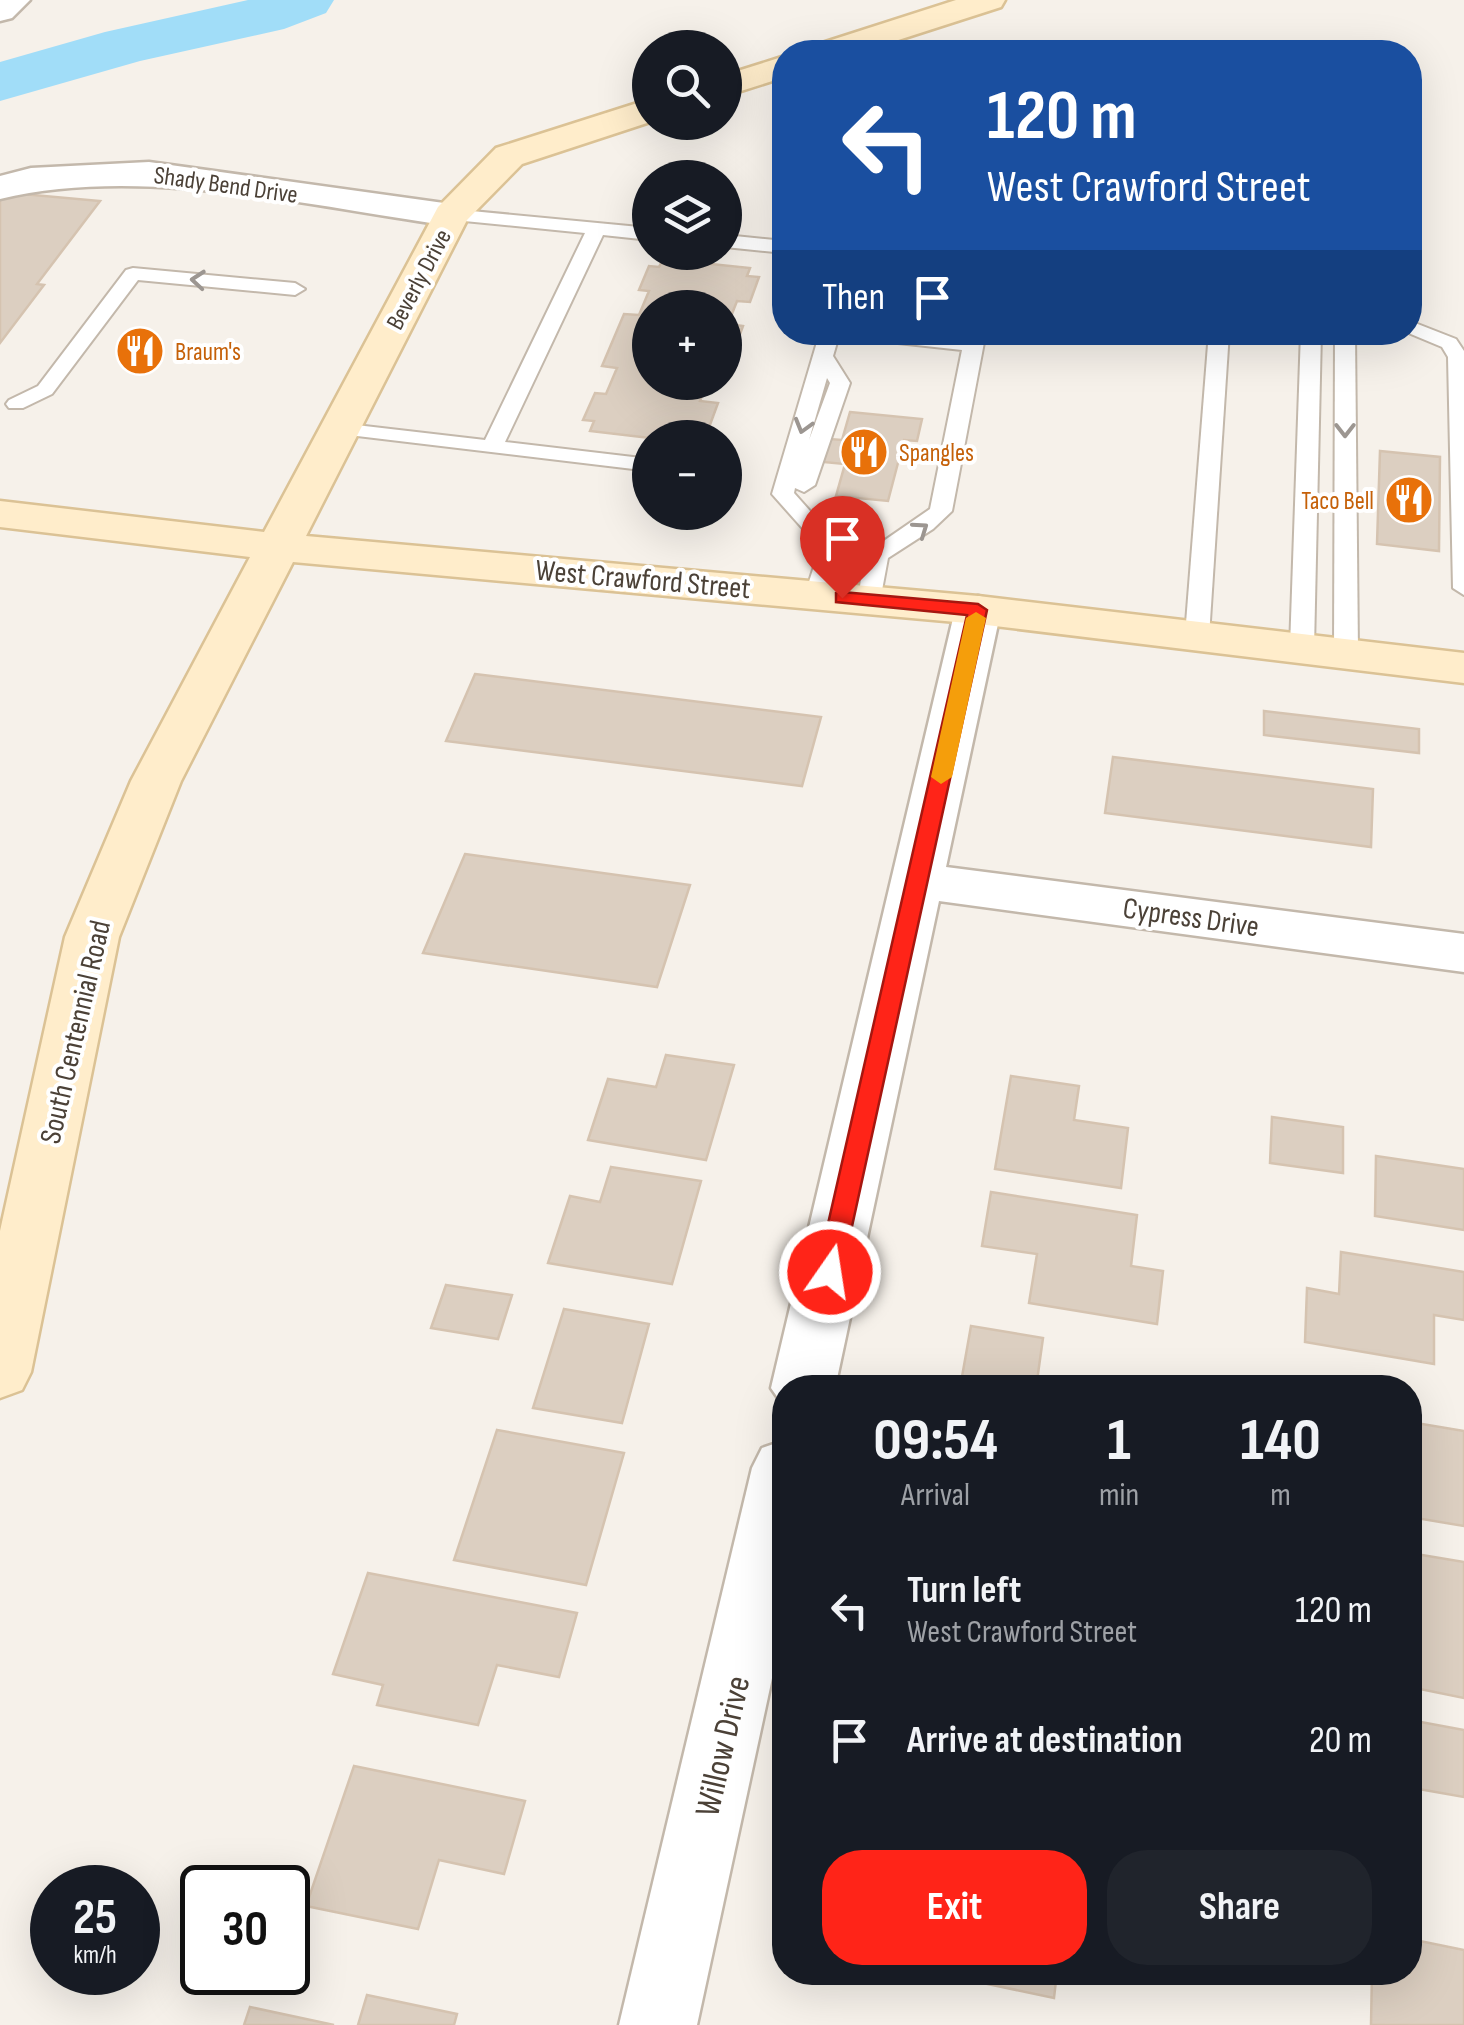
<!DOCTYPE html>
<html lang="en">
<head>
<meta charset="utf-8">
<style>
	:root { --surface:#171b24; --page:#20242c; --text:#f1f3f6; --muted:#9ea1a6; --accent:#ff2418 }
	body { margin:0; font-family:"Sofia Sans Condensed",sans-serif; background:var(--page); color:var(--text); height:100vh; display:flex; flex-direction:column; font-size:38px; white-space:nowrap }
	* { box-sizing:border-box; margin:0 }
	p { font-size:32px; color:var(--muted) }
	.icon { flex:none; width:55px; height:55px; fill:none; stroke:currentColor; stroke-width:2; stroke-linecap:round; stroke-linejoin:round }
	.map { position:relative; flex:1; overflow:hidden }
	.details { position:absolute; left:772px; top:1375px; width:650px; height:610px; display:flex; flex-direction:column; background:var(--surface); border-radius:40px; box-shadow:0 10px 40px #0002 }
	.details>* { flex:none }
	.guide { position:absolute; left:772px; top:40px; width:650px; height:305px; border-radius:40px; box-shadow:0 10px 40px #0002; background:#1a4fa0; color:#fff; overflow:hidden }
	.fabs { position:absolute; left:632px; top:30px; display:grid; gap:20px }
	.fabs a { display:grid; place-items:center; width:110px; height:110px; border-radius:50%; background:var(--surface); box-shadow:0 10px 40px #0002; font-size:50px }
	.speed { position:absolute; left:30px; top:1865px; display:flex; gap:20px; font-size:50px; font-weight:700; text-align:center }
	.speed>* { display:grid; place-content:center; width:130px; height:130px; border-radius:50%; background:var(--surface); box-shadow:0 10px 40px #0002; line-height:1 }
	.speed small { font-size:25px; font-weight:400 }
	.speed .limit { border:5px solid #111; border-radius:15px; background:#fff; color:#111 }
	.pin { position:absolute; display:grid; place-items:center; width:85px; height:85px; color:#fff; margin:-102px -42px; border-radius:50% 50% 50% 0; rotate:-45deg; box-shadow:0 0 10px #0007 }
	.pin .icon { rotate:45deg }
	.me { position:absolute; width:110px; margin:-55px; rotate:13deg; stroke-linejoin:round; filter:drop-shadow(0 0 8px #0008) }
	.turn { display:flex; align-items:center; gap:35px; height:210px; padding:0 50px; font-size:45px }
	.turn .icon { width:130px; height:130px; stroke-width:2.5 }
	.turn b { display:block; font-size:70px; line-height:85px }
	.then { display:flex; align-items:center; height:95px; padding:0 50px; background:#0003; gap:20px; font-size:38px }
	.eta { display:flex; justify-content:space-evenly; align-items:center; height:170px; text-align:center }
	.eta b { font-size:60px; font-weight:700; line-height:70px }
	.primary-button { display:flex; gap:20px; margin-top:auto; padding:20px 50px }
	.primary-button a { flex:1; height:115px; border-radius:40px; background:var(--accent); color:#fff; font-size:40px; font-weight:700; line-height:115px; text-align:center }
	.primary-button a+a { background:var(--page); color:var(--text) }
	ul { padding:0; list-style:none }
	li { display:flex; align-items:center; gap:30px; height:130px; padding:0 50px }
	li div { flex:1 }
	li b { display:block; font-size:38px }
	li em { font-style:normal }
	.map>svg:first-child { display:block }
	.lines { fill:none; stroke-linecap:round; stroke-linejoin:round }
	.river { fill:#a1ddf8; fill-rule:evenodd }
	.building { fill:#dccfc1; stroke:#d5c3b0; stroke-width:2.5 }
	.lane-casing { stroke:#c3b8ab; stroke-width:4 }
	.street-casing { stroke:#c3b8ab; stroke-width:5 }
	.secondary-casing { stroke:#dbc295; stroke-width:5 }
	.lane { fill:#fff; fill-rule:evenodd }
	.street { fill:#fff; fill-rule:evenodd }
	.secondary { fill:#ffedcb; fill-rule:evenodd }
	.oneway { stroke:#9c9691 }
	.route { fill:#ff2418; stroke:#a61710; stroke-width:2.5 }
	.slow { fill:#f59e0b }
	.labels { text-anchor:middle; stroke-width:8; stroke-linejoin:round; paint-order:stroke }
	.far-street-label { font-size:25px; fill:#4b4137; stroke:#fff }
	.far-food-label { font-size:25px; fill:#c56008; stroke:#fff; text-anchor:start }
	.street-label { font-size:30px; fill:#4b4137; stroke:#fff }
	.near-street-label { font-size:35px; fill:#4b4137; stroke:#fff }
</style>
</head>
<body>
<div class="map">
<svg width="1464" height="2025" viewBox="0 0 1464 2025">
	<rect width="100%" height="100%" fill="#f6f1ea"/>
	<g class="lines">
		<path class="river" d="M334 0 326 13 284 29 140 61 0 101V62L105 32 248 0Z"/>
	</g>
	<g class="building">
		<path d="M0 192 100 201 37 284 44 285 0 343Z"/>
		<path d="M663 259 750 268 747 276 759 277 750 302 737 301 728 324 743 326 725 375V308H650V382H707L700 401 718 403 707 433 689 431 687 438H650L590 431 594 421 583 420 595 393 606 394 617 368 602 366 624 314 639 315 649 291 639 290 649 266 659 267Z"/>
		<path d="M850 412 922 419 917 441 904 440 888 501 836 496 845 464 823 462 830 439 842 440Z"/>
		<path d="M1380 451 1440 457 1439 551 1377 544Z"/>
		<path d="M475 674 821 717 802 786 446 741Z"/>
		<path d="M1264 711 1419 729V753L1264 735Z"/>
		<path d="M1113 757 1373 789 1371 847 1105 813Z"/>
		<path d="M465 854 690 885 657 987 423 953Z"/>
		<path d="M666 1055 734 1065 706 1160 588 1140 608 1079 656 1087Z"/>
		<path d="M1011 1076 1079 1086 1074 1120 1128 1128 1121 1188 995 1169Z"/>
		<path d="M1272 1117 1343 1127V1173L1270 1163Z"/>
		<path d="M1376 1156 1464 1169V1230L1375 1216Z"/>
		<path d="M611 1167 701 1181 672 1284 548 1263 570 1196 600 1202Z"/>
		<path d="M991 1192 1137 1215 1131 1266 1163 1271 1157 1324 1029 1303 1037 1254 982 1246Z"/>
		<path d="M1341 1252 1464 1272V1320L1434 1315V1364L1305 1342 1307 1288 1339 1294Z"/>
		<path d="M446 1285 512 1295 498 1339 431 1328Z"/>
		<path d="M564 1309 649 1324 622 1423 533 1408Z"/>
		<path d="M971 1326 1043 1338 1037 1381 1077 1388H960Z"/>
		<path d="M1410 1422 1464 1431V1526L1410 1517Z"/>
		<path d="M497 1430 624 1453 586 1585 454 1560Z"/>
		<path d="M1410 1553 1464 1562V1698L1410 1687Z"/>
		<path d="M368 1573 577 1613 559 1677 497 1665 478 1725 377 1705 383 1685 333 1674Z"/>
		<path d="M1410 1720 1464 1730V1797L1413 1788V1855Z"/>
		<path d="M354 1766 525 1801 504 1874 439 1860 418 1929 306 1906Z"/>
		<path d="M1410 1939 1464 1950V2025H1371L1372 1972H1410Z"/>
		<path d="M931 1972H1057L1054 1998Z"/>
		<path d="M367 1995 457 2014 454 2025H358Z"/>
		<path d="M250 2007 334 2025H244Z"/>
	</g>
	<g class="lines">
		<g class="lane-casing">
			<g id="lane">
				<path d="M451 209 650 228V240L603 235 505 442 650 459V471L332 433 328 429 332 425 339 423 485 440 585 233 444 219 442 215Z"/>
				<path d="M725 235 785 241V253L725 247Z"/>
				<path d="M133 268 295 283 305 289 295 295 138 280 52 394 23 408H9L6 404 9 400 38 386 126 270Z"/>
				<path d="M1410 321 1456 339 1464 351V595L1453 588 1448 357 1442 347 1406 332H1410Z"/>
				<path d="M820 332H840L833 356 850 383 815 485 804 492 795 488 794 493 842 547 827 594 816 601 805 594 820 548 772 494ZM827 378 830 383 809 440Z"/>
				<path d="M842 332H913L965 338 966 332H986L952 511 933 529 888 558 880 601 869 608 858 601 863 564 872 549 930 509 962 350 852 338Z"/>
				<path d="M1209 332H1229L1209 636 1197 643 1185 636Z"/>
				<path d="M1301 332H1321L1314 648 1302 655 1290 648Z"/>
				<path d="M1335 332H1355L1358 654 1346 661 1334 654Z"/>
			</g>
		</g>
		<g class="street-casing">
			<g id="street">
				<path d="M0 0H30L12 18 0 21Z"/>
				<path d="M149 162 451 204 464 207 470 215 464 223 451 226C310 206 139 165 0 199V176L31 168Z"/>
				<path d="M978 596 994 600 1001 610 946 867 1464 934V972L939 901 835 1388H785V1408L771 1388 955 610 962 600Z"/>
				<path d="M785 1440V1618L697 2025H619L752 1468 762 1448Z"/>
			</g>
		</g>
		<g class="secondary-casing">
			<g id="secondary">
				<path d="M956 0H1005L1001 7 861 52H811L816 45Z"/>
				<path d="M785 56V77L725 96V75Z"/>
				<path d="M650 99V122L522 164 467 220 306 536 978 596 1464 653V683L978 624 293 562 181 781 119 937 31 1372 22 1390 0 1398V1231L65 937 131 781 250 557 0 527V501L264 532 438 207 496 148Z"/>
			</g>
		</g>
		<use href="#lane" class="lane"/>
		<use href="#street" class="street"/>
		<use href="#secondary" class="secondary"/>
	</g>
	<defs><path id="oneway-chevron" d="M-2-3.5L2.5 0L-2 3.5" fill="none" stroke-width="1.6" stroke-linecap="round" stroke-linejoin="round" transform="scale(2.5)"/></defs>
	<g class="oneway">
		<use href="#oneway-chevron" transform="translate(198 280) rotate(-175)"/>
		<use href="#oneway-chevron" transform="translate(803 426) rotate(106)"/>
		<use href="#oneway-chevron" transform="translate(1345 430) rotate(90)"/>
		<use href="#oneway-chevron" transform="translate(921 529) rotate(-35)"/>
	</g>
	<path class="route" d="M842 592 978 604 987 610 842 1272 838 1279H821L817 1272 967 615 836 602V593Z"/>
	<path class="slow" d="M976 612 986 618 952 777 941 784 931 777 966 618Z"/>
	<defs>
		<g id="restaurant-disc" transform="scale(2.5)"><circle r="9.5" fill="#e8710a" stroke="#fff"/><path d="M-5-6h1v4h1v-4h1v4h1v-4h1v5L-1.5 .5V6h-2V.5L-5-1ZM5-6V6H3V1.5H1.5Q1.5-4 5-6Z" fill="#fff"/></g>
	</defs>
	<g fill-rule="evenodd">
		<use href="#restaurant-disc" x="140" y="351"/>
		<use href="#restaurant-disc" x="864" y="452"/>
		<use href="#restaurant-disc" x="1409" y="500"/>
	</g>
	<g class="labels">
		<g class="far-street-label">
			<text transform="translate(226 184) rotate(8)" y="9">Shady Bend Drive</text>
			<text transform="translate(418 279) rotate(-62)" y="9">Beverly Drive</text>
		</g>
		<g class="far-food-label">
			<text x="175" y="360">Braum's</text>
			<text x="899" y="461">Spangles</text>
			<text x="1374" y="509" text-anchor="end">Taco Bell</text>
		</g>
		<g class="street-label">
			<text transform="translate(643 579) rotate(5)" y="10">West Crawford Street</text>
			<text transform="translate(1191 917) rotate(8)" y="10">Cypress Drive</text>
			<text transform="translate(75 1032) rotate(-77)" y="10">South Centennial Road</text>
		</g>
		<g class="near-street-label">
			<text transform="translate(722 1746) rotate(-77)" y="12">Willow Drive</text>
		</g>
	</g>
</svg>
<div class="fabs">
<a><svg class="icon" aria-label="search" viewBox="0 0 24 24"><circle cx="10" cy="10" r="6"/><path d="M15 15l6 6"/></svg></a>
<a><svg class="icon" aria-label="layers" viewBox="0 0 24 24"><path d="M12 4l9 5-9 5-9-5zM3 14l9 5 9-5"/></svg></a>
<a>+</a>
<a>−</a>
</div>
<div class="speed"><div>25<small>km/h</small></div><div class="limit">30</div></div>
<div class="pin" style="left:842px;top:598px;background:#d93025"><svg class="icon" aria-label="arrive" viewBox="0 0 24 24"><path d="M6 21V4h12l-3 4 3 4H6"/></svg></div>
<svg class="me" style="left:830px;top:1272px" viewBox="-20 -20 40 40"><circle r="17" fill="#ff2418" stroke="#fff" stroke-width="3"/><path d="M0-11L8 9 0 5-8 9z" fill="#fff"/></svg>
<div class="guide">
<div class="turn"><svg class="icon" aria-label="left" viewBox="0 0 24 24"><path d="M17 20v-9H6M10 6l-5 5 5 5"/></svg><div><b>120 m</b>West Crawford Street</div></div>
<div class="then">Then<svg class="icon" aria-label="arrive" viewBox="0 0 24 24"><path d="M6 21V4h12l-3 4 3 4H6"/></svg></div>
</div>
<section class="details">
<div class="eta">
<div><b>09:54</b><p>Arrival</p></div>
<div><b>1</b><p>min</p></div>
<div><b>140</b><p>m</p></div>
</div>
<ul>
<li><svg class="icon" aria-label="left" viewBox="0 0 24 24"><path d="M17 20v-9H6M10 6l-5 5 5 5"/></svg><div><b>Turn left</b><p>West Crawford Street</p></div><em>120 m</em></li>
<li><svg class="icon" aria-label="arrive" viewBox="0 0 24 24"><path d="M6 21V4h12l-3 4 3 4H6"/></svg><div><b>Arrive at destination</b></div><em>20 m</em></li>
</ul>
<div class="primary-button"><a>Exit</a><a>Share</a></div>
</section>
</div>
</body>
</html>
